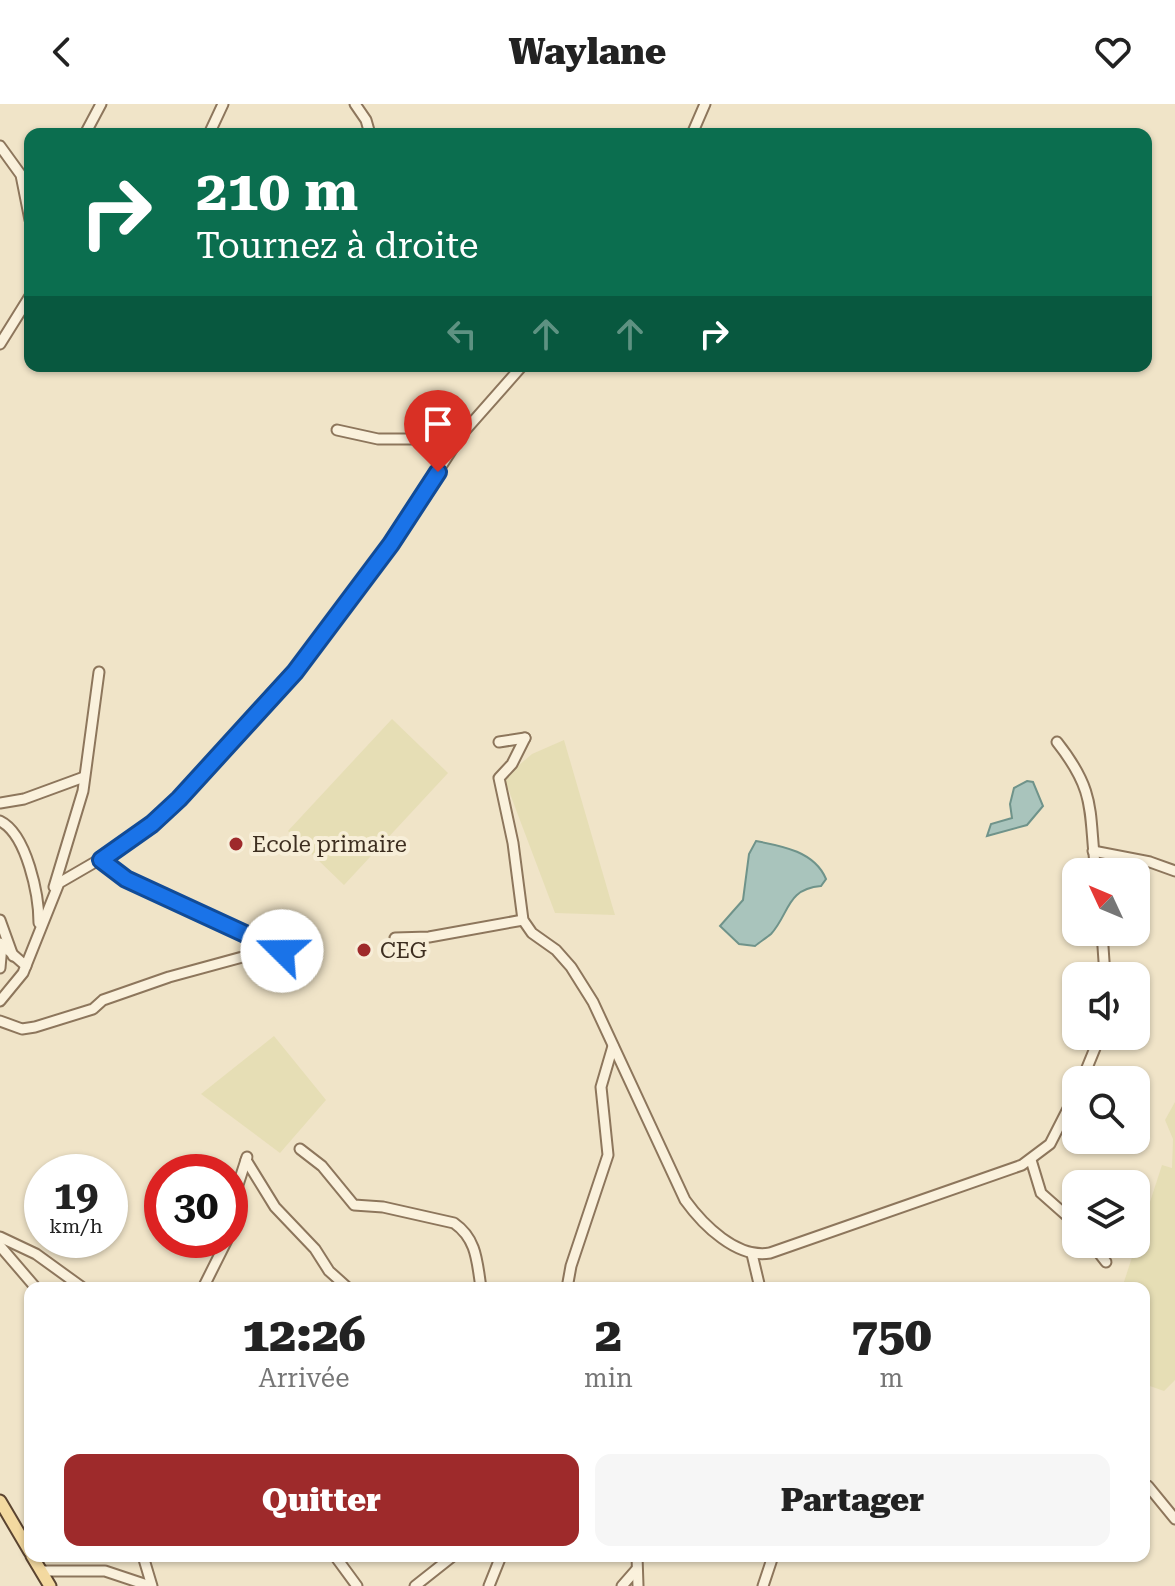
<!DOCTYPE html>
<html lang="fr">
<head>
<meta charset="utf-8">
<style>
	:root { --surface:#fff; --page:#f6f6f6; --text:#222; --muted:#767676; --accent:#9e2a2b }
	body { margin:0; font-family:"Roboto Serif",serif; background:var(--page); color:var(--text); height:100vh; display:flex; flex-direction:column; font-size:30px; white-space:nowrap }
	* { box-sizing:border-box; margin:0 }
	p { font-size:26px; color:var(--muted) }
	.icon { flex:none; width:44px; height:44px; fill:none; stroke:currentColor; stroke-width:2; stroke-linecap:round; stroke-linejoin:round }
	.map { position:relative; flex:1; overflow:hidden }
	.side { position:absolute; left:24px; top:1178px; width:1126px; height:280px; display:flex; flex-direction:column; background:var(--surface); border-radius:16px; box-shadow:0 2px 6px #0004 }
	.side>* { flex:none }
	.banner { position:absolute; left:24px; top:24px; width:1128px; height:244px; border-radius:16px; box-shadow:0 2px 6px #0004; background:#0b6e4f; color:#fff; overflow:hidden }
	.needle { width:52px; rotate:314deg }
	.tools { position:absolute; left:1062px; top:754px; display:grid; gap:16px }
	.tools a { display:grid; place-items:center; width:88px; height:88px; border-radius:16px; background:var(--surface); box-shadow:0 2px 6px #0004; font-size:40px }
	.speed { position:absolute; left:24px; top:1050px; display:flex; gap:16px; font-size:40px; font-weight:700; text-align:center }
	.speed>* { display:grid; place-content:center; width:104px; height:104px; border-radius:50%; background:var(--surface); box-shadow:0 2px 6px #0004; line-height:1 }
	.speed small { font-size:20px; font-weight:400 }
	.speed .limit { border:12px solid #d22; background:#fff; color:#111 }
	.pin { position:absolute; display:grid; place-items:center; width:68px; height:68px; color:#fff; margin:-82px -34px; border-radius:50% 50% 50% 0; rotate:-45deg; box-shadow:0 0 8px #0007 }
	.pin .icon { rotate:45deg }
	.me { position:absolute; width:88px; margin:-44px; rotate:292deg; stroke-linejoin:round; filter:drop-shadow(0 0 6px #0008) }
	.turn { display:flex; align-items:center; gap:28px; height:168px; padding:0 40px; font-size:36px }
	.turn .icon { width:104px; height:104px; stroke-width:2.5 }
	.turn b { display:block; font-size:56px; line-height:68px }
	.lanes { display:flex; align-items:center; height:76px; padding:0 40px; background:#0003; justify-content:center; gap:40px; direction:ltr }
	.lanes .off { opacity:.35 }
	.eta { display:flex; justify-content:space-evenly; align-items:center; height:136px; text-align:center }
	.eta b { font-size:48px; font-weight:800; line-height:56px }
	.primary-button { display:flex; gap:16px; margin-top:auto; padding:16px 40px }
	.primary-button a { flex:1; height:92px; border-radius:16px; background:var(--accent); color:#fff; font-size:32px; font-weight:800; line-height:92px; text-align:center }
	.primary-button a+a { background:var(--page); color:var(--text) }
	header { display:flex; justify-content:space-between; align-items:center; height:104px; padding:0 40px; background:var(--surface); font-size:36px; font-weight:800 }
	.map>svg:first-child { display:block }
	.farmland { fill:#e6deb5 }
	.water { fill:#a9c4bc; stroke:#6f938a; stroke-width:2 }
	.lines { fill:none; stroke-linecap:round; stroke-linejoin:round }
	.minor-casing { stroke:#8d765c; stroke-width:13 }
	.major-casing { stroke:#5b4430; stroke-width:15 }
	.minor { stroke:#faf1dc; stroke-width:9 }
	.major { stroke:#f3d9a0; stroke-width:11 }
	.route-casing { stroke:#114b97; stroke-width:20 }
	.route { stroke:#1a73e8; stroke-width:14 }
	.poi-dot { fill:#9e2a2b; stroke:#f7eed8; stroke-width:3 }
	.labels { text-anchor:middle; stroke-width:8; stroke-linejoin:round; paint-order:stroke }
	.poi-label { font-size:22px; fill:#3d2e20; stroke:#f7eed8; text-anchor:start }
</style>
</head>
<body>
<header><svg class="icon" aria-label="back" viewBox="0 0 24 24"><path d="M15 5l-7 7 7 7"/></svg>Waylane<svg class="icon" aria-label="heart" viewBox="0 0 24 24"><path d="M12 20l-8-8c-3-5 5-10 8-4 3-6 11-1 8 4z"/></svg></header>
<div class="map">
<svg width="1175" height="1482" viewBox="0 0 1175 1482">
	<rect width="100%" height="100%" fill="#f0e4c8"/>
	<g class="farmland">
		<path d="M392 615 448 669 344 781 288 727Z"/>
		<path d="M564 636 612 801 615 811 555 809 504 674 532 650Z"/>
		<path d="M274 932 326 996 280 1049 201 990Z"/>
		<path d="M1175 998V1276L1164 1287 1144 1280V1184H1122L1162 1061 1172 1064 1173 1035 1165 1016Z"/>
	</g>
	<g class="water">
		<path d="M1027 677 1033 678 1043 702 1027 721 987 732 991 720 1012 714 1010 700 1014 684Z"/>
		<path d="M756 737C783 742 815 748 826 775L821 782C786 785 790 809 771 830 766 834 760 838 755 842L739 840 720 822 743 796 749 750Z"/>
	</g>
	<g class="lines">
		<g class="minor-casing">
			<g id="minor">
				<path d="M355 0 366 16 370 30"/>
				<path d="M85 30 101 0"/>
				<path d="M209 30 223 0"/>
				<path d="M692 30 705 0"/>
				<path d="M0 42 21 71 30 116"/>
				<path d="M0 240 30 192"/>
				<path d="M337 326 378 335H421L462 330"/>
				<path d="M525 634 512 660 499 674 513 739 523 816 532 829 556 846 571 863 593 898 685 1096C703 1121 737 1155 770 1149L1022 1061 1050 1040 1076 989"/>
				<path d="M499 638 525 634"/>
				<path d="M1057 638C1098 690 1088 708 1096 768"/>
				<path d="M0 699 24 695 84 673"/>
				<path d="M0 717C27 730 39 792 39 819"/>
				<path d="M1093 747 1150 758 1175 767"/>
				<path d="M101 756 126 775 272 845 282 847"/>
				<path d="M54 783 83 687 99 568"/>
				<path d="M0 816 13 852"/>
				<path d="M1102 828 1105 872"/>
				<path d="M395 834 429 833 523 816"/>
				<path d="M0 839 26 862"/>
				<path d="M0 864 2 841"/>
				<path d="M0 897 23 869 59 779 128 739 152 720 295 568 391 440 462 330 522 262"/>
				<path d="M0 917 22 925 35 923 93 905 103 896 169 873 272 845"/>
				<path d="M1082 976 1100 932"/>
				<path d="M300 1045 322 1062 354 1101 383 1103 454 1119C477 1135 477 1158 481 1184"/>
				<path d="M246 1056 275 1103 315 1145 329 1167 348 1184"/>
				<path d="M1031 1056 1041 1089 1076 1120"/>
				<path d="M230 1124 234 1093 247 1053"/>
				<path d="M0 1133 36 1150 83 1184"/>
				<path d="M1092 1140 1106 1158"/>
				<path d="M0 1142 36 1184"/>
				<path d="M752 1150 760 1184"/>
				<path d="M203 1184 227 1136"/>
				<path d="M567 1184 571 1162 608 1051 601 983 613 942"/>
				<path d="M1148 1382 1175 1415"/>
				<path d="M143 1452 152 1482"/>
				<path d="M335 1452 357 1482"/>
				<path d="M637 1452 638 1482"/>
				<path d="M41 1467H105L150 1482"/>
				<path d="M415 1482 453 1452"/>
				<path d="M489 1482 501 1452"/>
				<path d="M622 1482 636 1466"/>
				<path d="M763 1482 773 1452"/>
			</g>
		</g>
		<g class="major-casing">
			<g id="major">
				<path d="M0 1397 30 1448"/>
				<path d="M32 1452 50 1482"/>
			</g>
		</g>
		<use href="#minor" class="minor"/>
		<use href="#major" class="major"/>
	</g>
	<g class="lines">
		<g class="route-casing">
			<path id="route" d="M282 847 126 775 101 756 152 720 179 695 295 568 391 440 438 368"/>
		</g>
		<use href="#route" class="route"/>
	</g>
	<g class="poi-dot">
		<circle cx="236" cy="740" r="8"/>
		<circle cx="364" cy="846" r="8"/>
	</g>
	<g class="labels">
		<g class="poi-label">
			<text x="252" y="748">Ecole primaire</text>
			<text x="380" y="854">CEG</text>
		</g>
	</g>
</svg>
<div class="tools">
<a><svg class="needle" viewBox="-14 -14 28 28"><path d="M0-13l5 13h-10z" fill="#e53935"/><path d="M0 13l5-13h-10z" fill="#767676"/></svg></a>
<a><svg class="icon" aria-label="sound" viewBox="0 0 24 24"><path d="M4 9h4l5-4v14l-5-4H4zM17 9q2 3 0 6"/></svg></a>
<a><svg class="icon" aria-label="search" viewBox="0 0 24 24"><circle cx="10" cy="10" r="6"/><path d="M15 15l6 6"/></svg></a>
<a><svg class="icon" aria-label="layers" viewBox="0 0 24 24"><path d="M12 4l9 5-9 5-9-5zM3 14l9 5 9-5"/></svg></a>
</div>
<div class="speed"><div>19<small>km/h</small></div><div class="limit">30</div></div>
<div class="pin" style="left:438px;top:368px;background:#d93025"><svg class="icon" aria-label="arrive" viewBox="0 0 24 24"><path d="M6 21V4h12l-3 4 3 4H6"/></svg></div>
<svg class="me" style="left:282px;top:847px" viewBox="-20 -20 40 40"><circle r="19" fill="#fff"/><path d="M0-13L10 11 0 6-10 11z" fill="#1a73e8"/></svg>
<div class="banner">
<div class="turn"><svg class="icon" aria-label="right" viewBox="0 0 24 24"><path d="M7 20v-9h11M14 6l5 5-5 5"/></svg><div><b>210 m</b>Tournez à droite</div></div>
<div class="lanes"><svg class="icon off" aria-label="left" viewBox="0 0 24 24"><path d="M17 20v-9H6M10 6l-5 5 5 5"/></svg><svg class="icon off" aria-label="ahead" viewBox="0 0 24 24"><path d="M12 20V5M6 11l6-6 6 6"/></svg><svg class="icon off" aria-label="ahead" viewBox="0 0 24 24"><path d="M12 20V5M6 11l6-6 6 6"/></svg><svg class="icon" aria-label="right" viewBox="0 0 24 24"><path d="M7 20v-9h11M14 6l5 5-5 5"/></svg></div>
</div>
<section class="side">
<div class="eta">
<div><b>12:26</b><p>Arrivée</p></div>
<div><b>2</b><p>min</p></div>
<div><b>750</b><p>m</p></div>
</div>
<div class="primary-button"><a>Quitter</a><a>Partager</a></div>
</section>
</div>
</body>
</html>
